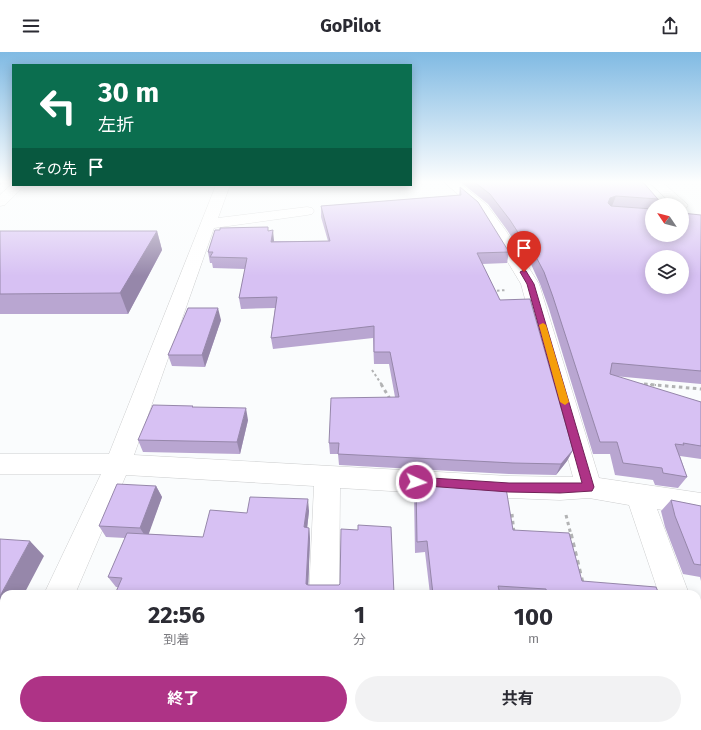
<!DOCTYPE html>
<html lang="ja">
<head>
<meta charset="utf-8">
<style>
	:root { --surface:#fff; --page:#f2f2f3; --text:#2b2b33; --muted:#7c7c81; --accent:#ae3386 }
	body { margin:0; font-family:"Fira Sans","Noto Sans JP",sans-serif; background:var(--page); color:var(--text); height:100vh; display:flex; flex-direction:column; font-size:15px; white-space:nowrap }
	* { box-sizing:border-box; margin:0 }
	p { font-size:13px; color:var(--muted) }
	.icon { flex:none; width:22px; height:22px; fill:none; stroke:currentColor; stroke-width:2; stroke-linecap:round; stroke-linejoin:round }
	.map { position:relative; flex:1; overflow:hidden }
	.panel { position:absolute; left:0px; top:538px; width:701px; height:140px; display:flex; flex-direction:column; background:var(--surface); border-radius:12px 12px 0 0; box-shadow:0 2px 10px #0003 }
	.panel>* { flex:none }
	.guide { position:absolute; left:12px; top:12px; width:400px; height:122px; border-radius:0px; box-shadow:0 2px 10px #0003; background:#0b6e4f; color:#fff; overflow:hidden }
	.needle { width:26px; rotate:305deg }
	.tools { position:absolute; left:645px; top:146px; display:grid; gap:8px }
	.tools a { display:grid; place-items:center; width:44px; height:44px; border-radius:50%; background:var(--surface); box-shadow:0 2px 10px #0003; font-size:20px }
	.pin { position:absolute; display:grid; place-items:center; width:34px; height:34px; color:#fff; margin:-41px -17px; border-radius:50% 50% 50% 0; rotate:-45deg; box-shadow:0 0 4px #0007 }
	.pin .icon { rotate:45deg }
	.me { position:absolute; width:44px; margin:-22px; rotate:93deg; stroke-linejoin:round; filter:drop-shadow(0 0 3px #0008) }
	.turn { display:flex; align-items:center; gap:14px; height:84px; padding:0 20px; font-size:18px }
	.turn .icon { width:52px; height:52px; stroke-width:2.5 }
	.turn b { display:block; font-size:28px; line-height:34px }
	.then { display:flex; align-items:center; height:38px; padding:0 20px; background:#0003; gap:8px; font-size:15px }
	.eta { display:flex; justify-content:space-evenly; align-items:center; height:68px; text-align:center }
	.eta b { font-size:24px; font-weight:700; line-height:28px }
	.primary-button { display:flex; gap:8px; margin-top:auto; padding:8px 20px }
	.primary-button a { flex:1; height:46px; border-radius:24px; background:var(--accent); color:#fff; font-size:16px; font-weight:700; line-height:46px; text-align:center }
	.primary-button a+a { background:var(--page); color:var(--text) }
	header { display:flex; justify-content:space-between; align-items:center; height:52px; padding:0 20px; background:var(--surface); font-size:18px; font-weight:700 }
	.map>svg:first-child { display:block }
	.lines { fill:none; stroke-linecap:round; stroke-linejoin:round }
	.minor-casing { stroke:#cdcecf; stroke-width:1 }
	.path-far2 { stroke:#b2b3b4; stroke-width:2; stroke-dasharray:2.5 2.5; stroke-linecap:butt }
	.path-far1 { stroke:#b2b3b4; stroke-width:3; stroke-dasharray:3.5 3.5; stroke-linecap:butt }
	.path { stroke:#b2b3b4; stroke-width:3.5; stroke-dasharray:4.5 4.5; stroke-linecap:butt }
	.minor { fill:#fff; fill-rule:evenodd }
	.wall { fill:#b9a6d1 }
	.shaded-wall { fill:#9687aa }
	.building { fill:#d7c1f3; stroke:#9687aa; fill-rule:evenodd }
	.route { fill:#ae3386; stroke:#712157 }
	.slow { fill:#f59e0b }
</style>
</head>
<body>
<header><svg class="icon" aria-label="menu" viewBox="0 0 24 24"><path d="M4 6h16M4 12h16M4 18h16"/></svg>GoPilot<svg class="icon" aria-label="share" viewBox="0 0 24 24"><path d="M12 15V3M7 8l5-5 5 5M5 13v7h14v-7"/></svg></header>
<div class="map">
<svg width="701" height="678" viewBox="0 0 701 678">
	<rect width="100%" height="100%" fill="#fafcfd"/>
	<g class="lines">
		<g class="minor-casing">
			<g id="minor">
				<path d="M443 129H457L487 153 506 179 539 232 599 426 701 441V465L657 457 689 542H659L629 453 589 446 560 448 509 446 340 436 339 542H309L314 434 126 423 75 542H44L101 422H0V402H109L216 133H230L218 166 307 155 312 156 314 159 312 162 307 163 214 176 134 403 509 424 573 425 521 232 477 159Z"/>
				<path d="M648 129H661L688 153 686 156 682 157V153H673Z"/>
				<path d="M13 131V133H25L5 153 0 154V143Z"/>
				<path d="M697 588 701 590V633L697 631Z"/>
				<path d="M4 647V674H18L17 678H0V649Z"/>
				<rect x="302" y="674" width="36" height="4"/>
			</g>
		</g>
		<g class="path-far2">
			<path d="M492 239 507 238"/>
			<path d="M372 318 382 333"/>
			<path d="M640 332 656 333"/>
		</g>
		<g class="path-far1">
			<path d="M381 332 390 347"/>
			<path d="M644 332 701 337"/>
			<path d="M512 462 514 481"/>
			<path d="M566 463 571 483"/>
		</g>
		<g class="path">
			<path d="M571 482 583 532"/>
			<path d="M529 674 530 678"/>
		</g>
		<use href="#minor" class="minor"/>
	</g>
	<g class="wall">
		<path d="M459 129H642L663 153H652V183L701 163V332L614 324 701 350V407L680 404 687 425 678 436 655 433 653 428 615 423 610 402H593L549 257 540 232 530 210H527L507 178 488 152Z"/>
		<path d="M460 135 509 200 507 211 482 212 573 398 567 409 556 423 509 422 339 413 338 402H330L329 391 395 345 389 312H374L373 286 273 297 271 286 275 256 241 257 239 246 245 217 213 216 212 211H210L208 200 269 179 274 189H328L321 165V154L459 143Z"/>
		<path d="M0 179H157L162 198 128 262H0Z"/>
		<path d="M221 268 205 315 172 314 168 303Z"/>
		<path d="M193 354V355L248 368 240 402 143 400 138 388Z"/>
		<path d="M416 430 513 478 582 529 659 542H430L425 500 415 501 414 442Z"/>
		<path d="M156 434 162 445 148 482 203 485 247 461 309 459 307 476H309L310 487 308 533 394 542 116 535 108 525 125 486 106 485 99 474Z"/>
		<path d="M671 448 701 454V529L700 525 683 522 665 475 661 459Z"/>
		<path d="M444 674H528L529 678H445Z"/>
		<path d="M564 674H697L701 678H565Z"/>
	</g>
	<g class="shaded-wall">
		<path d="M0 129H4L0 133Z"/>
		<path d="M616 144 612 154 606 156 610 146Z"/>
		<path d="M273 178 274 189 272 200 271 190Z"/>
		<path d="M157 179 162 198 128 262 120 241Z"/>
		<path d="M218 256 221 268 205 315 202 303Z"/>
		<path d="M246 356 248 368 240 402 237 390Z"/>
		<path d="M573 398 567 409 556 423 561 412Z"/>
		<path d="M156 434 162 445 147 487 140 476Z"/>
		<path d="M308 447 309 459 306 486 304 475Z"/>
		<path d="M309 476 310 487 308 542 306 532Z"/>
		<path d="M30 489 44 504 24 542H4V581L0 589V544Z"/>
		<rect x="282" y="674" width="3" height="4"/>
	</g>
	<g class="building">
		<path d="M473 129H642L663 153H658V147L616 144 610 146 608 151 611 154 652 157V183H682V161L701 163V319L612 311 610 322 701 350V394L683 391 684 393 675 392 687 425 663 421 662 416 623 411 617 390H600L553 245 544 220 533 199H530L510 168 490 142ZM652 205H682V235H652Z"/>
		<path d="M460 135 478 150 509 200 477 201 500 248 530 247 573 398 561 412 513 411 338 402 339 391H329L331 346 399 345 390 300H374V274L271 286 277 245 239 246 247 206 210 205 213 200H208L215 178H220V176L268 175V179L273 178 271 190 330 189 321 154 461 143Z"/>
		<path d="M0 179H157L120 241 0 242Z"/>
		<path d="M188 256H218L202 303H168Z"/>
		<path d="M153 353 193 354 192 355 246 356 237 390 138 388Z"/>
		<path d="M416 430 506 436 513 478 569 481 582 529 656 535 659 542H547L546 537 498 534 500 542H433L427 489 417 490Z"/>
		<path d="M117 432 156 434 140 476 99 474Z"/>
		<path d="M250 445 308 447 304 475 309 476 306 532 308 533H339L340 532 341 477 358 478V473L391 475 394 542H115L122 526 108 525 127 481 203 485 210 458 247 461Z"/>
		<path d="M671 448 701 454V513L694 512 675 464Z"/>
		<path d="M0 487 30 489 0 544Z"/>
		<path d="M697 664 701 665V678H575L574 674H697Z"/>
		<path d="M41 674H282V678H39Z"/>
		<rect x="335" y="674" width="65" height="4"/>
		<path d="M449 674H528L529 678H449Z"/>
	</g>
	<linearGradient id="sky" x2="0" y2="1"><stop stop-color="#80bae3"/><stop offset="0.58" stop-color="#fdfefe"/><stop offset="1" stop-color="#fdfefe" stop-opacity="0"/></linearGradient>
	<rect width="701" height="224" fill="url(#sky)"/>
	<path class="route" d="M524 218 526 219 534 232 594 435 592 439 560 441 509 440 413 433 411 430 413 426 416 425 509 431H582L527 232 520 220Z"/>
	<path class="slow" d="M543 271 546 273 569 350 565 353 560 350 539 273Z"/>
</svg>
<div class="tools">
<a><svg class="needle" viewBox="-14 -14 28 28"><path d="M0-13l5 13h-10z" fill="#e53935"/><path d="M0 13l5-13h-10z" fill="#7c7c81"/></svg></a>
<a><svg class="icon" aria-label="layers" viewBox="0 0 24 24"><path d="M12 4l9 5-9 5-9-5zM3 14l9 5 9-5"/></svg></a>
</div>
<div class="pin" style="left:524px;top:220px;background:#d93025"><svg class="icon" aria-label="arrive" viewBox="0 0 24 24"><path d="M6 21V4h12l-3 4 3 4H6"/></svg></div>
<svg class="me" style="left:416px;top:430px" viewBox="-20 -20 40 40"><circle r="17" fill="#ae3386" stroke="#fff" stroke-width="3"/><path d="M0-11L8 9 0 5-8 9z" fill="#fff"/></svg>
<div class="guide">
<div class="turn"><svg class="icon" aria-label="left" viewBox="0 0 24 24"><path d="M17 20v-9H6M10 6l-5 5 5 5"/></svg><div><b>30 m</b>左折</div></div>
<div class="then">その先<svg class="icon" aria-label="arrive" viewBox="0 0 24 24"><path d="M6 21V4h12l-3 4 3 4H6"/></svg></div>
</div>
<section class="panel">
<div class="eta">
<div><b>22:56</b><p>到着</p></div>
<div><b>1</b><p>分</p></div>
<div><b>100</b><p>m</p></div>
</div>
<div class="primary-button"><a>終了</a><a>共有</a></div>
</section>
</div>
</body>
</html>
